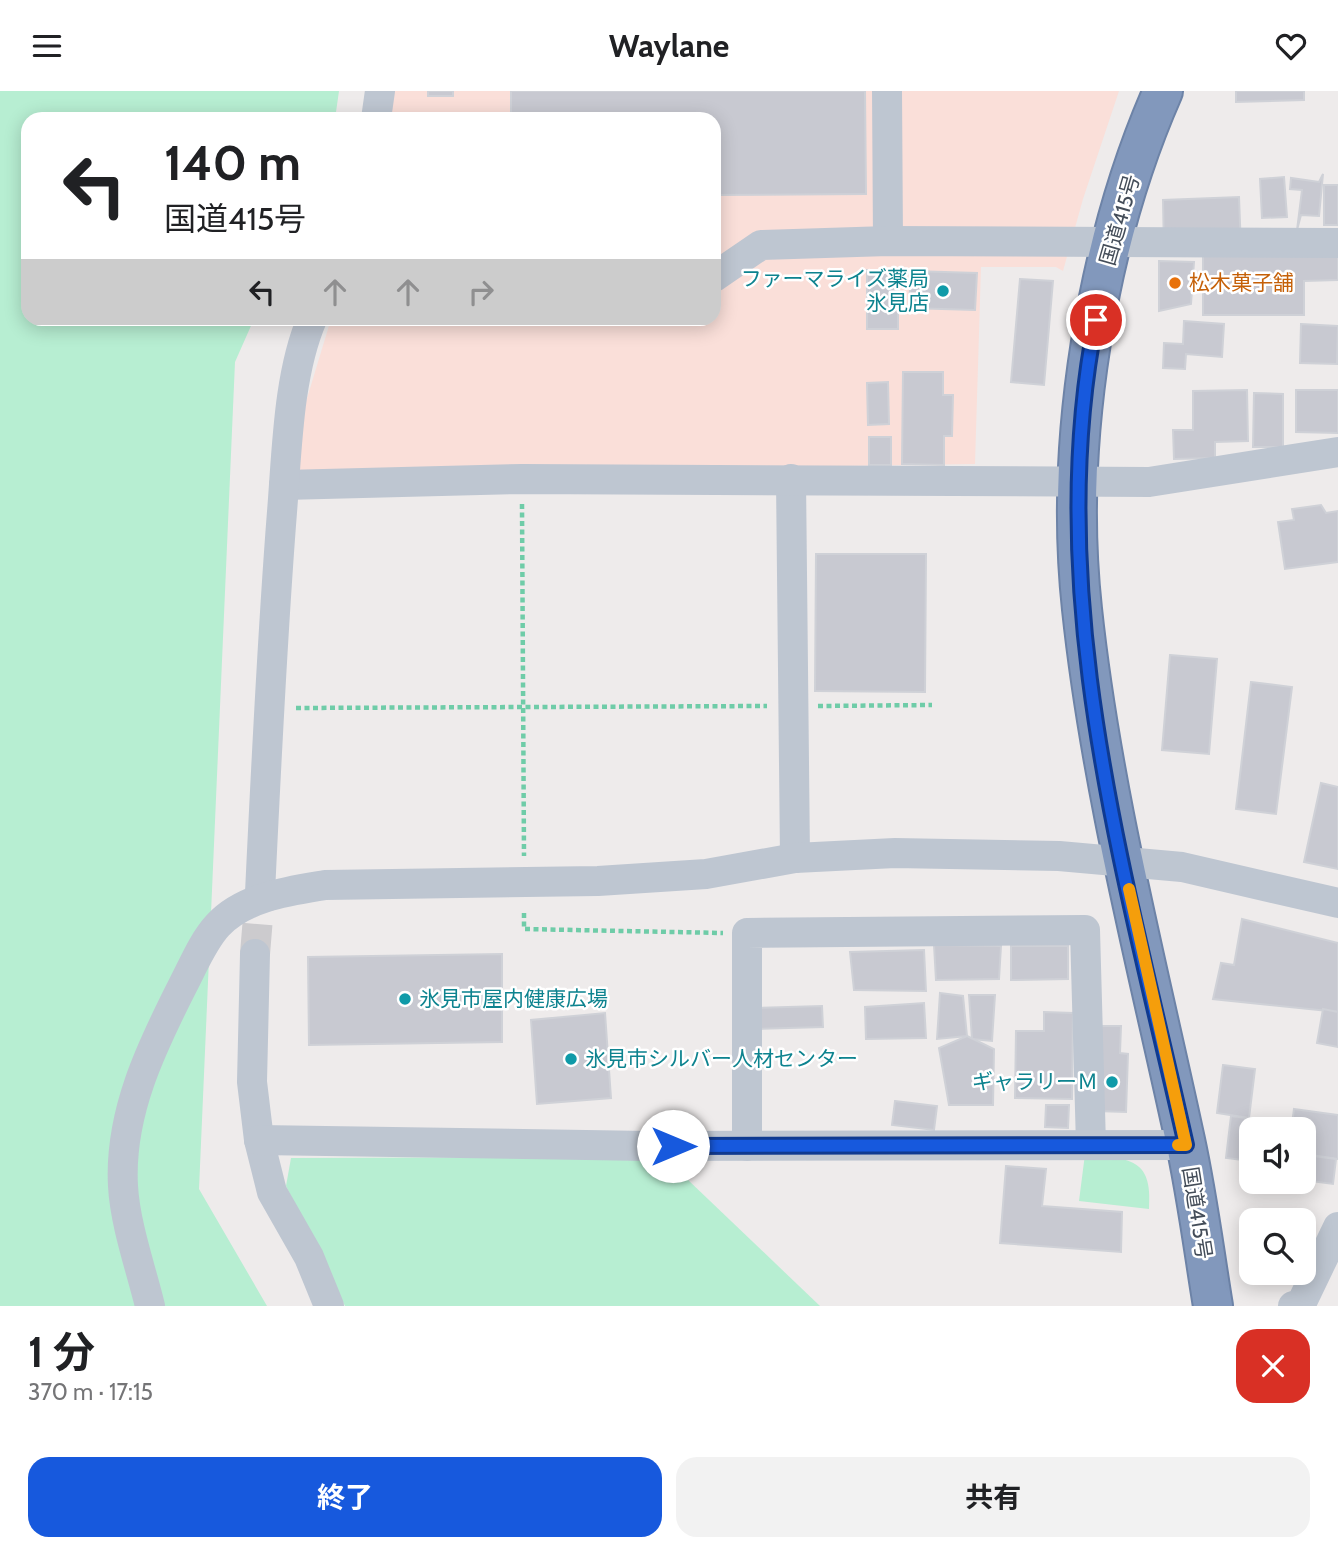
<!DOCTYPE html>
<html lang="ja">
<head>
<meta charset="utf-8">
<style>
	:root { --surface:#fff; --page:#f2f2f2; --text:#202124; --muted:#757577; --accent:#1759dd }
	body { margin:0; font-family:Cabin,"Noto Sans JP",sans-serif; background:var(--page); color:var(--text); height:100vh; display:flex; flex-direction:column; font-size:26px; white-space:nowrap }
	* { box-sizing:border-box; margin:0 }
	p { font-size:23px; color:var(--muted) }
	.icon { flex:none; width:38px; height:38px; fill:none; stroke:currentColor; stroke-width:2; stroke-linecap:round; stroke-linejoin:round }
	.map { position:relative; height:1215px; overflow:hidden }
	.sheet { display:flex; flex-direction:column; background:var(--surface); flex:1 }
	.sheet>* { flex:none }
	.banner { position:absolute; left:21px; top:21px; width:700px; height:214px; border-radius:21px; box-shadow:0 4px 18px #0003; background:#fff; color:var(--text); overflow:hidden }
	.buttons { position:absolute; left:1239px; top:1026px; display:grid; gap:14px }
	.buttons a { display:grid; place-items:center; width:77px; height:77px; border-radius:14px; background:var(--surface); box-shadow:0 4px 18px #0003; font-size:35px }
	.pin { position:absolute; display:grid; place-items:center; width:60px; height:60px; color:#fff; margin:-30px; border:4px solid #fff; border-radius:50%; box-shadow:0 2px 7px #0007 }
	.me { position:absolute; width:77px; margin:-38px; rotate:90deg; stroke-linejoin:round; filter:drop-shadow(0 0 5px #0008) }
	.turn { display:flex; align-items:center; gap:24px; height:147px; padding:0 28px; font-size:32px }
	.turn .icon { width:91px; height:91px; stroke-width:2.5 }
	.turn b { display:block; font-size:49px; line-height:60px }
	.lanes { display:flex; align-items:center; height:66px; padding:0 28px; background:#0003; justify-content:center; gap:35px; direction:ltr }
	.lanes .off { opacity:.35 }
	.round { display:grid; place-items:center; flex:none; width:74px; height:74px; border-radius:21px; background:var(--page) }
	.head { display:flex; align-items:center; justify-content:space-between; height:119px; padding:0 28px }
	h1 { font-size:42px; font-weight:700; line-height:52px }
	.primary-button { display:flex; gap:14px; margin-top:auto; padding:14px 28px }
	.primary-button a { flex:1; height:80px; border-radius:21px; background:var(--accent); color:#fff; font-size:28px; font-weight:700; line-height:80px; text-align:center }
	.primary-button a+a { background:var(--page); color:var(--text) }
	header { display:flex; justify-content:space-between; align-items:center; height:91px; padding:0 28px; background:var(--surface); font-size:32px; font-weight:700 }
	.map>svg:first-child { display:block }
	.medical { fill:#fadfd9 }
	.green { fill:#b7eed2 }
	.building { fill:#c8c9d1; stroke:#cfd1d7; stroke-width:2 }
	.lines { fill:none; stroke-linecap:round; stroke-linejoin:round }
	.minor-tunnel { stroke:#cccbce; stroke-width:30; stroke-dasharray:30 15; stroke-linecap:butt }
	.highway-casing { stroke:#6d83a7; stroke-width:42 }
	.path { stroke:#6fcca8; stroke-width:4.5; stroke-dasharray:5 3.5; stroke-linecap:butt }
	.minor { stroke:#bec6d1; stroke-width:30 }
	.highway { stroke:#8298bc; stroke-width:38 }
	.route-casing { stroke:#0f3a90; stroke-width:18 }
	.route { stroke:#1759dd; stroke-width:12 }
	.slow { stroke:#f59e0b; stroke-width:12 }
	.food-dot { fill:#e8710a; stroke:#fff; stroke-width:2.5 }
	.culture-dot { fill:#0f9aa8; stroke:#fff; stroke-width:2.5 }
	.labels { text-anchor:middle; stroke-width:5; stroke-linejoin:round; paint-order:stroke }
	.street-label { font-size:21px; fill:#444d59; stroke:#fff }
	.culture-label { font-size:21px; fill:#0d838f; stroke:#fff; text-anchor:end }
	.food-label { font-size:21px; fill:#c56008; stroke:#fff; text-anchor:start }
</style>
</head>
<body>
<header><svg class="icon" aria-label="menu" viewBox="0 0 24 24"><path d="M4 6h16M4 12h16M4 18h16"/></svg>Waylane<svg class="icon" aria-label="heart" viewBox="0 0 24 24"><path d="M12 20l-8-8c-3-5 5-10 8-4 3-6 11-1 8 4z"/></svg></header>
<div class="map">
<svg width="1338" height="1215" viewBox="0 0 1338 1215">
	<rect width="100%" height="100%" fill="#eeebeb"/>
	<path class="medical" d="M393 0H1119L1083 108 1063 180 1056 176H981L975 373 296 383 305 314 331 228H714V28H390Z"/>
	<g class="green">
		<path d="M0 0H339L335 28H28V228H254L235 271 199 1098 267 1215H0Z"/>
		<path d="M1085 1063C1129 1068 1153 1066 1149 1118L1079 1110Z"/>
		<path d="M603 1066 665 1067 820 1215H345L286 1095 291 1067Z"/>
	</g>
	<g class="building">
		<rect x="428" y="0" width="25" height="5"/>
		<path d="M511 0H865L866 103 714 104V28H511Z"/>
		<path d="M1236 0H1304V9L1236 11Z"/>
		<path d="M1323 83 1319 125 1301 124 1297 139 1302 99 1290 98 1291 87 1319 91Z"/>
		<path d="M1284 86 1287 126 1262 127 1260 88Z"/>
		<rect x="1324" y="94" width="14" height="40"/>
		<path d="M1239 106 1241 158 1164 160 1163 109Z"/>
		<path d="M1203 160H1338V189L1304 190V224H1203Z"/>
		<path d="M1159 170 1194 171 1191 213 1159 220Z"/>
		<rect x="867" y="179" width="31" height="59"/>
		<path d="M911 180 977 182 975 219 909 217Z"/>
		<path d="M1020 188 1053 190 1044 294 1011 291Z"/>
		<path d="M1184 230 1224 233 1222 266 1186 263 1185 278 1163 277 1164 252 1183 253Z"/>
		<path d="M1301 233 1338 235 1337 273 1300 272Z"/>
		<path d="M903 281H943V304H953L952 345H944V374L902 373Z"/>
		<path d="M888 291 889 333 868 334 867 292Z"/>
		<path d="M1247 299 1248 350 1215 351V367L1174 368 1173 339H1193V300Z"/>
		<path d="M1296 299H1338V342L1296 341Z"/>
		<path d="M1254 302 1283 303V356H1253Z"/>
		<rect x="869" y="346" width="22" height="28"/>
		<path d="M1321 414 1326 422 1338 420V471L1285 478 1278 431 1294 429 1292 418Z"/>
		<path d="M816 463H926L925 601 815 600Z"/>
		<path d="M1170 564 1217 568 1209 663 1162 659Z"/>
		<path d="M1251 591 1292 596 1276 723 1236 718Z"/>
		<path d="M1321 692 1338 696V778L1304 771Z"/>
		<path d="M1242 828 1338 852V921L1213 908 1221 872 1234 874Z"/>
		<path d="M934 854 1001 855 999 888 936 889Z"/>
		<path d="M1011 855H1068V888L1011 889Z"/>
		<path d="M924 859 926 900 854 899 850 861Z"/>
		<path d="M502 863V951L309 954 308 866Z"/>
		<path d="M940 902 963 905 967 945 937 948Z"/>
		<path d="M969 904H995L992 950 972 948Z"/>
		<path d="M924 912 926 947 866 948 865 916Z"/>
		<path d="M822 915 823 936 757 938V917Z"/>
		<path d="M1323 918 1338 921V956L1317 952Z"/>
		<path d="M1044 921 1073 922 1072 1008 1015 1007 1016 940H1044Z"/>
		<path d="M605 922 611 1007 537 1013 531 929Z"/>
		<path d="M1098 935H1121L1120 962 1128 963 1126 1021 1096 1020Z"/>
		<path d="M967 945 994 958 993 1014H949L939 957Z"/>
		<path d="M1223 974 1255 978 1249 1027 1217 1022Z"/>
		<path d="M895 1010 937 1015 934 1039 892 1034Z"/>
		<path d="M1046 1014H1069L1068 1037 1045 1036Z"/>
		<path d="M1294 1018 1338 1024V1068L1304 1063V1038H1251V1070L1226 1067 1231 1025 1292 1033Z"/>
		<path d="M1313 1065 1336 1068 1333 1093 1310 1090Z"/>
		<path d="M1006 1075 1046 1078 1042 1115 1122 1121 1121 1161 1000 1152Z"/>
	</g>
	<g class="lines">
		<path class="minor-tunnel" d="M255 863 260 802"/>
		<g class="highway-casing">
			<path id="highway" d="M1163 0C1096 152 1064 352 1082 518 1101 697 1147 873 1185 1049 1197 1104 1204 1160 1213 1215"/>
		</g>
		<g class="path">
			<path d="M522 413 524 765"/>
			<path d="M818 615 932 614"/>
			<path d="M296 617 767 615"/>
			<path d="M524 822V838L723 842"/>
		</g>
		<g class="minor">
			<path d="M887 0 888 150"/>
			<path d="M376 28 380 0"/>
			<path d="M714 186 761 154 888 150 1338 152"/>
			<path d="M791 388 795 767"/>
			<path d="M284 394 522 388 1149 391 1338 361"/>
			<path d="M260 802C266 675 272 548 282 421 287 360 288 284 312 228"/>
			<path d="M255 863 252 991 259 1049 272 1101 309 1166 329 1215"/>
			<path d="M259 1049 648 1055 1186 1054"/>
			<path d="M747 1055V842L1085 839 1091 1054"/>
			<path d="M150 1215C141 1178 125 1133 123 1095 119 1023 151 957 183 894 193 875 203 850 218 834 244 806 289 800 325 794L598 790 706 783 795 767 895 762 1059 765 1182 776 1338 812"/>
			<path d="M1293 1215 1301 1213 1338 1136"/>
		</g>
		<use href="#highway" class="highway"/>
	</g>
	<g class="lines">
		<g class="route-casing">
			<path id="route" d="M673 1055 1186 1054C1126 786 1041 504 1096 229"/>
		</g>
		<use href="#route" class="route"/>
		<path class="slow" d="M1129 798 1186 1054H1178"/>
	</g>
	<circle class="food-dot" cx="1175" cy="192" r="7"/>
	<g class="culture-dot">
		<circle cx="943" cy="200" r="7"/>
		<circle cx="405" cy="908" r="7"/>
		<circle cx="571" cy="968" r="7"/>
		<circle cx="1112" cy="991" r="7"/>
	</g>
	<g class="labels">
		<g class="street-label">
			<text transform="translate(1120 129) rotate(-74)" y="7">国道415号</text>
			<text transform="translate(1197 1122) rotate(81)" y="7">国道415号</text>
		</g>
		<g class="culture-label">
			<text x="929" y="195">ファーマライズ薬局<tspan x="929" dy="24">氷見店</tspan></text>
			<text x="419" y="915" text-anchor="start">氷見市屋内健康広場</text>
			<text x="585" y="975" text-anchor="start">氷見市シルバー人材センター</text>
			<text x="1098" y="998">ギャラリーＭ</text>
		</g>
		<g class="food-label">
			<text x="1189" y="199">松木菓子舗</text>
		</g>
	</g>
</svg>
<div class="buttons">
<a><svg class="icon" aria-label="sound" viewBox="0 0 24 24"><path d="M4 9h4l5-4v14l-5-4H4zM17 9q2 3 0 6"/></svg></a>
<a><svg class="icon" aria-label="search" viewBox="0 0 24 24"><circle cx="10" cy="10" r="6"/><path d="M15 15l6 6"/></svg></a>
</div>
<div class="pin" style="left:1096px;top:229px;background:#d93025"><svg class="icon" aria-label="arrive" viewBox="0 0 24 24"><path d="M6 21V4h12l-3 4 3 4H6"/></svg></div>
<svg class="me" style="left:673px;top:1055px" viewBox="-20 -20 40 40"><circle r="19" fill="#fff"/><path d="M0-13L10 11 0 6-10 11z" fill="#1759dd"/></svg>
<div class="banner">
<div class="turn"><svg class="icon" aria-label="left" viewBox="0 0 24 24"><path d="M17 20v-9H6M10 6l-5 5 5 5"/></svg><div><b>140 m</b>国道415号</div></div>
<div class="lanes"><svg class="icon" aria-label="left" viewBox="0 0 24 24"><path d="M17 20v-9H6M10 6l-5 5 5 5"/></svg><svg class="icon off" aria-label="ahead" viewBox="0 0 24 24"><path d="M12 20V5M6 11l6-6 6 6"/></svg><svg class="icon off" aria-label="ahead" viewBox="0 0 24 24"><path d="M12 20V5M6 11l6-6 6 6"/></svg><svg class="icon off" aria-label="right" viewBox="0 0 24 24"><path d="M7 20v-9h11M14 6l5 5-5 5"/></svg></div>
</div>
</div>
<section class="sheet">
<div class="head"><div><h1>1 分</h1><p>370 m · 17:15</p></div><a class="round" style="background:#d93025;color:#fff"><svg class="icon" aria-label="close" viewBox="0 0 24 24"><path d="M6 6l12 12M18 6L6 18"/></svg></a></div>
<div class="primary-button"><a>終了</a><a>共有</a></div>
</section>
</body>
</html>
